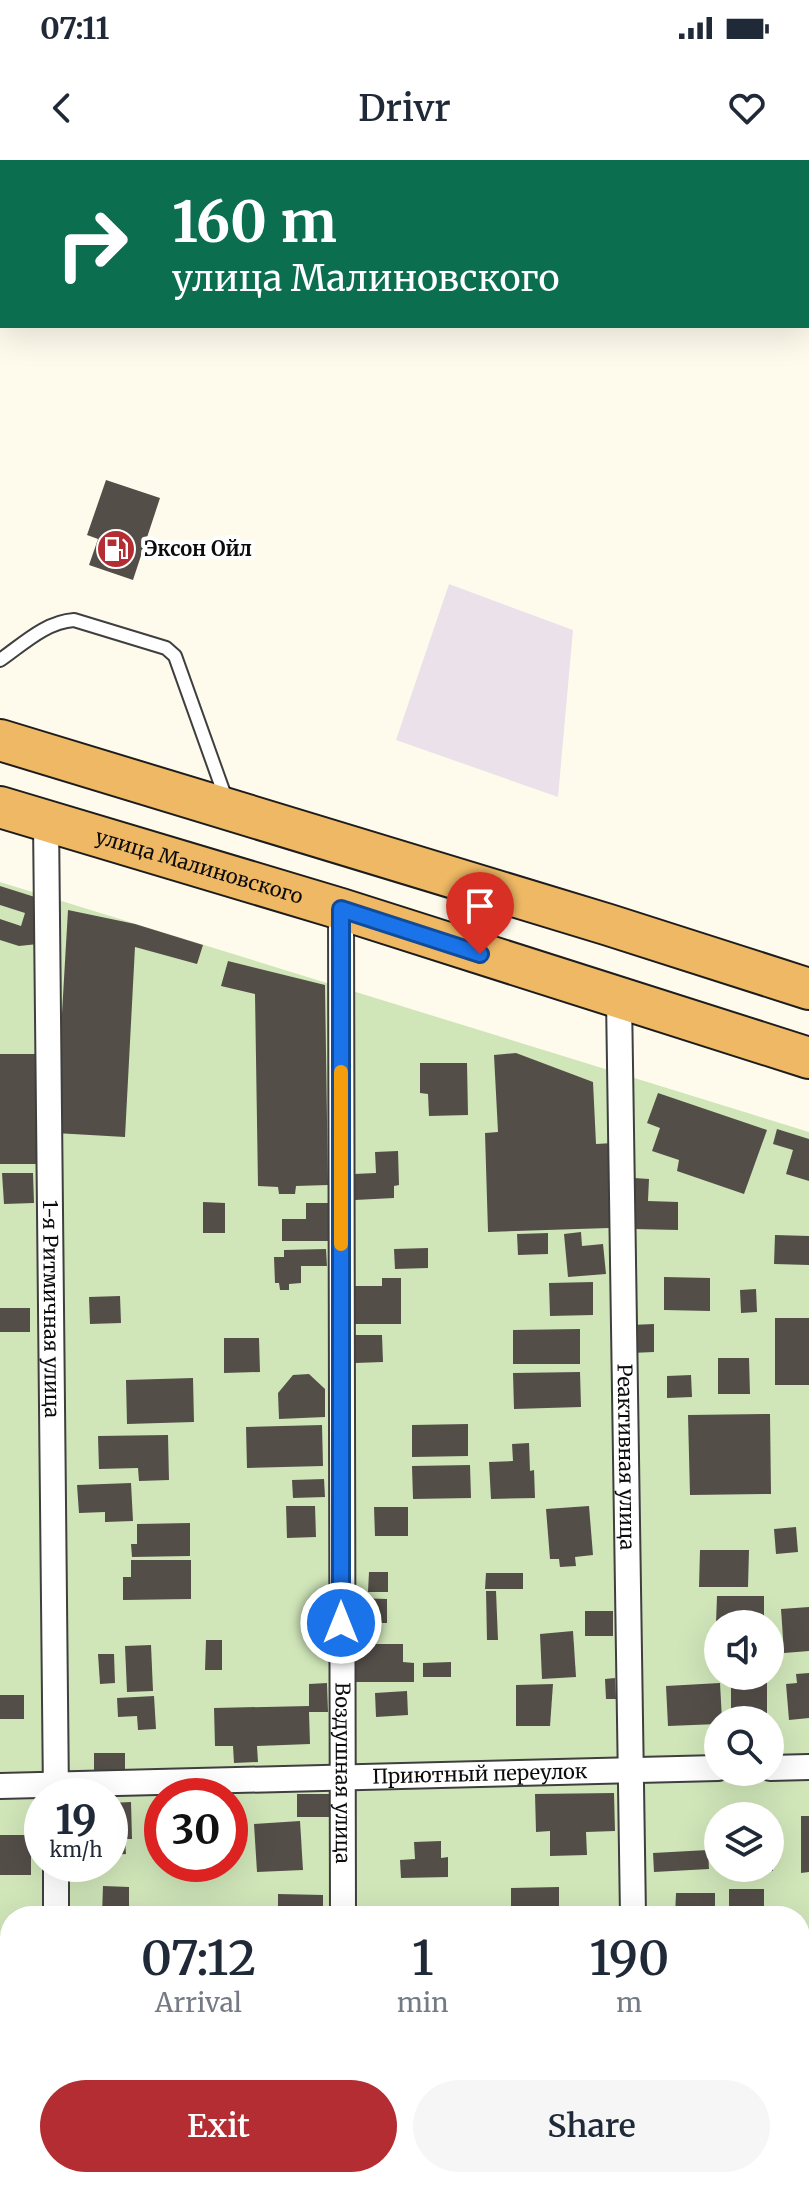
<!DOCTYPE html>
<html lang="en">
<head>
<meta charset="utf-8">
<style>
	:root { --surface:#fff; --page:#f6f6f7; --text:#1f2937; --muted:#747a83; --accent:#b42d32 }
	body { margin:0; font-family:Merriweather,serif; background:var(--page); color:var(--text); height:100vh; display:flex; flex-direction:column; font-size:30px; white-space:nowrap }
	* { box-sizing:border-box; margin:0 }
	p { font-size:26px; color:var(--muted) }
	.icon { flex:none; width:44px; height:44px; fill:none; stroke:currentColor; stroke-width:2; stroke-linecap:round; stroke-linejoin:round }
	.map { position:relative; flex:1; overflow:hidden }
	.details { position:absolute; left:0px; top:1746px; width:810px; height:282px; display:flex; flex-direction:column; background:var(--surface); border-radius:32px 32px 0 0; box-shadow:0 8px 32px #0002 }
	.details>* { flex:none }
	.guide { position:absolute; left:0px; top:0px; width:810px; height:168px; box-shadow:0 8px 32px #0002; background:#0b6e4f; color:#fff; overflow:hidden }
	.tools { position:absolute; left:704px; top:1450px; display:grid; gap:16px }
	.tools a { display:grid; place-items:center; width:80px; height:80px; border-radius:50%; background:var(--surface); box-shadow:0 8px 32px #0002; font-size:40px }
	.speed { position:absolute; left:24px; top:1618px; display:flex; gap:16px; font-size:40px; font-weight:700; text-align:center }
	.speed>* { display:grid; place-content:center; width:104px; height:104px; border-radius:50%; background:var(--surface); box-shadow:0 8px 32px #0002; line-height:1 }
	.speed small { font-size:20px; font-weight:400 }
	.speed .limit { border:12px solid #d22; background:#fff; color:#111 }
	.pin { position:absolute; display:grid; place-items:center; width:68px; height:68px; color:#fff; margin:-82px -34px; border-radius:50% 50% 50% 0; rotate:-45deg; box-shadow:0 0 8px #0007 }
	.pin .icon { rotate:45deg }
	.me { position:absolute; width:88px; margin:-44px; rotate:0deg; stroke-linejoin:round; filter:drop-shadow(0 0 6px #0008) }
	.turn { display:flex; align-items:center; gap:28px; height:168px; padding:0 40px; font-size:36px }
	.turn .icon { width:104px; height:104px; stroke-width:2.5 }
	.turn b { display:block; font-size:56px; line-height:68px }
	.eta { display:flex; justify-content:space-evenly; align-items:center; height:136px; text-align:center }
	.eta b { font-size:48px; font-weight:600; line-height:56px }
	.button { display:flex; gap:16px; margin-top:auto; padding:16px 40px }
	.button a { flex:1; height:92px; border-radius:48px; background:var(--accent); color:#fff; font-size:32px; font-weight:600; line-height:92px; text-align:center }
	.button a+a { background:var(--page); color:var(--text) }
	.status { display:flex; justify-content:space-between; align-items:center; height:56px; padding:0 40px; background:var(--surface); direction:ltr }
	.status svg { height:22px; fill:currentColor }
	header { display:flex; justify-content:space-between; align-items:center; height:104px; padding:0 40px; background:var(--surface); font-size:36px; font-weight:600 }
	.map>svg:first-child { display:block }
	.industrial { fill:#eae1eb }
	.green { fill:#d0e6b9; fill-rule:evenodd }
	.building { fill:#544e49 }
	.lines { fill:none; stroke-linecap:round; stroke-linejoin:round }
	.service-casing { stroke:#3f3f3f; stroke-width:16 }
	.minor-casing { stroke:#3f3f3f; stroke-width:28 }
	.trunk-casing { stroke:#1d1d1d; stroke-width:44 }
	.service { stroke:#fff; stroke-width:12 }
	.minor { stroke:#fff; stroke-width:24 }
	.trunk { stroke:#eeb864; stroke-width:40 }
	.route-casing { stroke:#114b97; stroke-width:20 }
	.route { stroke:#1a73e8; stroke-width:14 }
	.slow { stroke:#f59e0b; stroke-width:14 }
	.labels { text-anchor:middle; stroke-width:8; stroke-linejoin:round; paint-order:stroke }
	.poi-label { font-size:20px; font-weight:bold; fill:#0c0c0c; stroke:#fff; text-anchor:start }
	.street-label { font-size:20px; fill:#0c0c0c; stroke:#fff }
</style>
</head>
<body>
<div class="status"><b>07:11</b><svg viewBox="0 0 49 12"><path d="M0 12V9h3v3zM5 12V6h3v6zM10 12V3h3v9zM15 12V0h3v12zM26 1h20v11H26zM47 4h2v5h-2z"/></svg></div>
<header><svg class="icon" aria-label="back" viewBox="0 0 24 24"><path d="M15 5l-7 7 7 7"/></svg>Drivr<svg class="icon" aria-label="heart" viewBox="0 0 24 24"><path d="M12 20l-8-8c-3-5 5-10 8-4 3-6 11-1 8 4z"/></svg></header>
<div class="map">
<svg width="809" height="2027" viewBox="0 0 809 2027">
	<rect width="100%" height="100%" fill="#fefbed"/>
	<path class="industrial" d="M449 424 573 470 558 637 396 580Z"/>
	<path class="green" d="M0 722 809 972V2027H0ZM718 1464H770V1516H718ZM718 1560H770V1612H718ZM42 1636H110V1704H42ZM162 1636H230V1704H162ZM718 1656H770V1708H718ZM10 1756H800V2018H10Z"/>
	<g class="building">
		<path d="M106 320 160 338 133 420 89 405 98 379 87 375Z"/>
		<path d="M0 726 38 738V784L19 786 0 780V759L21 766 25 753 0 745Z"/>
		<path d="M68 750 135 764 203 785 197 804 135 787 125 977 55 973Z"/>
		<path d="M228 801 325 825 328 1025 296 1026 295 1034H279L278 1027 258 1026 255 834 221 826Z"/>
		<path d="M516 893 593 922 596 984 613 983 609 1068 488 1072 485 973 498 972 494 895Z"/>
		<path d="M0 894H41L42 1004H0Z"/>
		<path d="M420 903H467L468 955 429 956 428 934 420 933Z"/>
		<path d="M658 933 767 970 744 1034 677 1011 679 1000 652 991 660 968 647 963Z"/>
		<path d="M777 969 809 979V1021L786 1014 793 990 773 984Z"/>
		<path d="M398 991 399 1025 394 1026V1038L355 1040 354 1014 376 1013 375 992Z"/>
		<path d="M2 1013H33L34 1043 4 1044Z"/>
		<path d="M634 1018 649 1019 648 1041 678 1042V1070L633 1069Z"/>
		<path d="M203 1042 225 1043V1073H203Z"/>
		<path d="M306 1043H330V1081H282V1059H306Z"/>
		<path d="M581 1072 582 1086 603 1084 606 1114 568 1117 564 1074Z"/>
		<path d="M548 1073V1094L518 1095 517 1074Z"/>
		<path d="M775 1075 809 1076V1105L774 1104Z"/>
		<path d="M428 1088V1108L395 1109 394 1089Z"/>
		<path d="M326 1089 327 1106H301V1123L289 1124V1130H280L279 1123H275L274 1097H284V1090Z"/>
		<path d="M664 1117 710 1118V1151L664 1150Z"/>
		<path d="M382 1118H401V1164H354L355 1126H382Z"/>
		<path d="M593 1122V1155L550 1156 549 1123Z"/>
		<path d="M756 1129 757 1152 741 1153 740 1130Z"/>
		<path d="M120 1136 121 1163 90 1164 89 1137Z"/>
		<rect x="0" y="1148" width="30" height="24"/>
		<rect x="775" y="1158" width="34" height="67"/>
		<path d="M654 1164V1192L631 1193 630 1165Z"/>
		<path d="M580 1169V1204H513V1170Z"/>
		<path d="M354 1175H382L383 1202 355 1203Z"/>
		<path d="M224 1178H259L260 1212 224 1213Z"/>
		<path d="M718 1198H749L750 1234H718Z"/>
		<path d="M580 1212 581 1247 514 1249 513 1213Z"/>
		<path d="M309 1214 325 1229V1257L279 1259 278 1233 293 1215Z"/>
		<path d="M691 1215 692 1237 667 1238V1216Z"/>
		<path d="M193 1218 194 1262 127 1264 126 1220Z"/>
		<path d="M770 1254 771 1334 690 1335 688 1255Z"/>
		<path d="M468 1264V1296L412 1297V1265Z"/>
		<path d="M322 1265 323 1306 247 1308 246 1267Z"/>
		<path d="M168 1275 169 1320 139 1321 138 1308 99 1309 98 1276Z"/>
		<path d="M529 1283 530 1311 534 1310 535 1338 491 1339 489 1302 513 1301 512 1284Z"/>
		<path d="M470 1305 471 1338 413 1339 412 1306Z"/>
		<path d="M324 1319 325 1337 293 1338 292 1320Z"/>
		<path d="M131 1323 133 1361 105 1362V1352L79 1353 77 1325Z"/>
		<path d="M286 1346H315L316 1377 287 1378Z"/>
		<path d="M589 1346 593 1395 575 1397 576 1406 560 1407 559 1399H550L546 1349Z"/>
		<path d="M374 1347H408V1376H375Z"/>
		<path d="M190 1363V1396L132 1397 131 1384H137V1364Z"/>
		<path d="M796 1367 798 1392 776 1394 774 1369Z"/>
		<path d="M700 1390H749L748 1427H699Z"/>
		<path d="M131 1400H191V1439L123 1440V1417H131Z"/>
		<path d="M369 1412H388V1432H368Z"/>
		<path d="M486 1413H523V1429H485Z"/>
		<path d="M486 1431H496L498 1480H487Z"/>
		<path d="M717 1436H764V1464H716Z"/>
		<path d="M355 1438 387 1439V1463H355Z"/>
		<path d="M809 1447V1491L784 1493 781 1449Z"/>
		<rect x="585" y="1451" width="28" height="25"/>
		<path d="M573 1471 576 1517 542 1519 540 1474Z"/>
		<path d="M206 1480H222V1510H205Z"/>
		<path d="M355 1484H403V1502L414 1503V1522H356Z"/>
		<path d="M151 1485 153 1531 127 1532 125 1486Z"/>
		<path d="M98 1494H114L115 1523 100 1524Z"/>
		<path d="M451 1502V1517H423V1503Z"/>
		<path d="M809 1513V1558L789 1560 786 1524 797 1523 796 1514Z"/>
		<path d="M615 1518 616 1539H606L605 1519Z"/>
		<path d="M731 1521 767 1522V1560H731Z"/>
		<path d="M327 1523 328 1552H309L310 1584 257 1586 258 1602 234 1603 233 1586H215L214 1548 309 1546V1524Z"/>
		<path d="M720 1523 722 1560H718V1564L668 1566 666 1526Z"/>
		<path d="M553 1524 550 1566H516V1525Z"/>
		<path d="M407 1531 408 1555 376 1557 375 1533Z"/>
		<rect x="0" y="1535" width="24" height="24"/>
		<path d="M154 1536 156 1569 138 1570 137 1556 118 1557 117 1538Z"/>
		<rect x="94" y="1593" width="31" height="18"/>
		<path d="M614 1633 615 1671 586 1672 587 1695 550 1696V1671L536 1672 535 1634Z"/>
		<rect x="297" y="1634" width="36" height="23"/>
		<path d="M131 1642 132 1679H125L126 1694 112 1695 110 1643Z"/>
		<path d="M801 1656H809V1712L801 1713Z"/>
		<path d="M300 1661 303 1710 257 1712 254 1664Z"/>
		<path d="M770 1667H773V1711H724V1708H770Z"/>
		<rect x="0" y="1675" width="31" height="40"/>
		<path d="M441 1681V1698L448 1697V1717L401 1718 400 1700 415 1699 414 1682Z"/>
		<path d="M708 1690 709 1709 654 1712 653 1693Z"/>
		<rect x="179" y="1704" width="18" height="9"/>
		<path d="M103 1726 129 1727V1753H122V1756H102Z"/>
		<path d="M559 1727V1756H511V1728Z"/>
		<rect x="729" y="1729" width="35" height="27"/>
		<path d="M676 1733H715V1756H675Z"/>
		<path d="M278 1734 323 1735V1750H315V1756H278Z"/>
		<path d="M413 1750V1756H388V1751Z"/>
		<path d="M800 1791H804V1811L800 1810Z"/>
		<rect x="0" y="1829" width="10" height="62"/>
		<path d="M800 1908H809V1948L800 1947Z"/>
		<path d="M0 1923H10V1958L0 1959Z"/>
		<path d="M800 1956 809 1957V1995L800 1994Z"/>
		<path d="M801 2001H809V2027H800Z"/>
		<rect x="221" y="2018" width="92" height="9"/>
		<path d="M423 2018H479L480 2027H423Z"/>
		<rect x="522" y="2018" width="53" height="9"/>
		<rect x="726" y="2018" width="32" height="9"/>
		<path d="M764 2018H779L780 2027H764Z"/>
	</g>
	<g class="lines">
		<g class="service-casing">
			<path id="service" d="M0 500C22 485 45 462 74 460L166 488 175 496 226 639"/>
		</g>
		<g class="minor-casing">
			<g id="minor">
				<path id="s1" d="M46 661 56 1636"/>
				<path id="s2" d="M341 749 343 1756"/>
				<path id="s3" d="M619 839 633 1756"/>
				<path d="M770 1608 809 1607"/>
				<path id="s4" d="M0 1626 718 1608"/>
				<path d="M56 1704V1756"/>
				<path d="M57 2018V2027"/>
				<path d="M348 2018V2027"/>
				<path d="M640 2018V2027"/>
			</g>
		</g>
		<g class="trunk-casing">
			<g id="trunk">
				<path d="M0 580 609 765 809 829"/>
				<path id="s5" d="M0 647 341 749 809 898"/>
			</g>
		</g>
		<use href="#service" class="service"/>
		<use href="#minor" class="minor"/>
		<use href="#trunk" class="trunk"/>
	</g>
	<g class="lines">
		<g class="route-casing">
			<path id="route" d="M341 1463V749L480 794"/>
		</g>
		<use href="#route" class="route"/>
		<path class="slow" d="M341 912V1084"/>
	</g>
	<defs>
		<g id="fuel-disc" transform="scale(2)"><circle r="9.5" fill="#b42d32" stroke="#fff"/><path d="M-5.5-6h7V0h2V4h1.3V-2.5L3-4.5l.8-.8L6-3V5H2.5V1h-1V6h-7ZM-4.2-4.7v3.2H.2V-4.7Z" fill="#fff"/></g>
	</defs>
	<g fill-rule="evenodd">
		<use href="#fuel-disc" x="116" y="389"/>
	</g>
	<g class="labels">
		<g class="poi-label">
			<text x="144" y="396">Эксон Ойл</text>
		</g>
		<g class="street-label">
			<text dy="7" stroke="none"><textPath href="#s5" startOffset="208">улица Малиновского</textPath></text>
			<text dy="7" stroke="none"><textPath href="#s1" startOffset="488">1-я Ритмичная улица</textPath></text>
			<text dy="7" stroke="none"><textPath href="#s3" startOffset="458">Реактивная улица</textPath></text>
			<text dy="7" stroke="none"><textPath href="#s2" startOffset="864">Воздушная улица</textPath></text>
			<text dy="7" stroke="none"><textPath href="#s4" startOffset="480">Приютный переулок</textPath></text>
		</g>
	</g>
</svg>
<div class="tools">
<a><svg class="icon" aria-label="sound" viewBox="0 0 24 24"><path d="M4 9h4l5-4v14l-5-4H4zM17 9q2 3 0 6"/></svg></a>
<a><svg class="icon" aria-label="search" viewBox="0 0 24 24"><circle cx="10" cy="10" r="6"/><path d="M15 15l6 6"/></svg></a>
<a><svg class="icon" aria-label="layers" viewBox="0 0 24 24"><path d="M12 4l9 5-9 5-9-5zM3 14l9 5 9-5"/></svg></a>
</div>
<div class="speed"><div>19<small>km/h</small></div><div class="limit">30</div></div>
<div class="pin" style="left:480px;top:794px;background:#d93025"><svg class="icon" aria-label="arrive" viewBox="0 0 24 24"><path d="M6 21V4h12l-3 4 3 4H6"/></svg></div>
<svg class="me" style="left:341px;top:1463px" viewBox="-20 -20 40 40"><circle r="17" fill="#1a73e8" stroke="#fff" stroke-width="3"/><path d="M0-11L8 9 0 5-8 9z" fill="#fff"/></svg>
<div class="guide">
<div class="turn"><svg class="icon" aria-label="right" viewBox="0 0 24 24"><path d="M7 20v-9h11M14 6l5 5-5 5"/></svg><div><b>160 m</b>улица Малиновского</div></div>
</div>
<section class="details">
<div class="eta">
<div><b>07:12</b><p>Arrival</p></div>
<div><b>1</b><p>min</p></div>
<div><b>190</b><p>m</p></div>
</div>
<div class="button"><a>Exit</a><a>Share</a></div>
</section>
</div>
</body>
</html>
